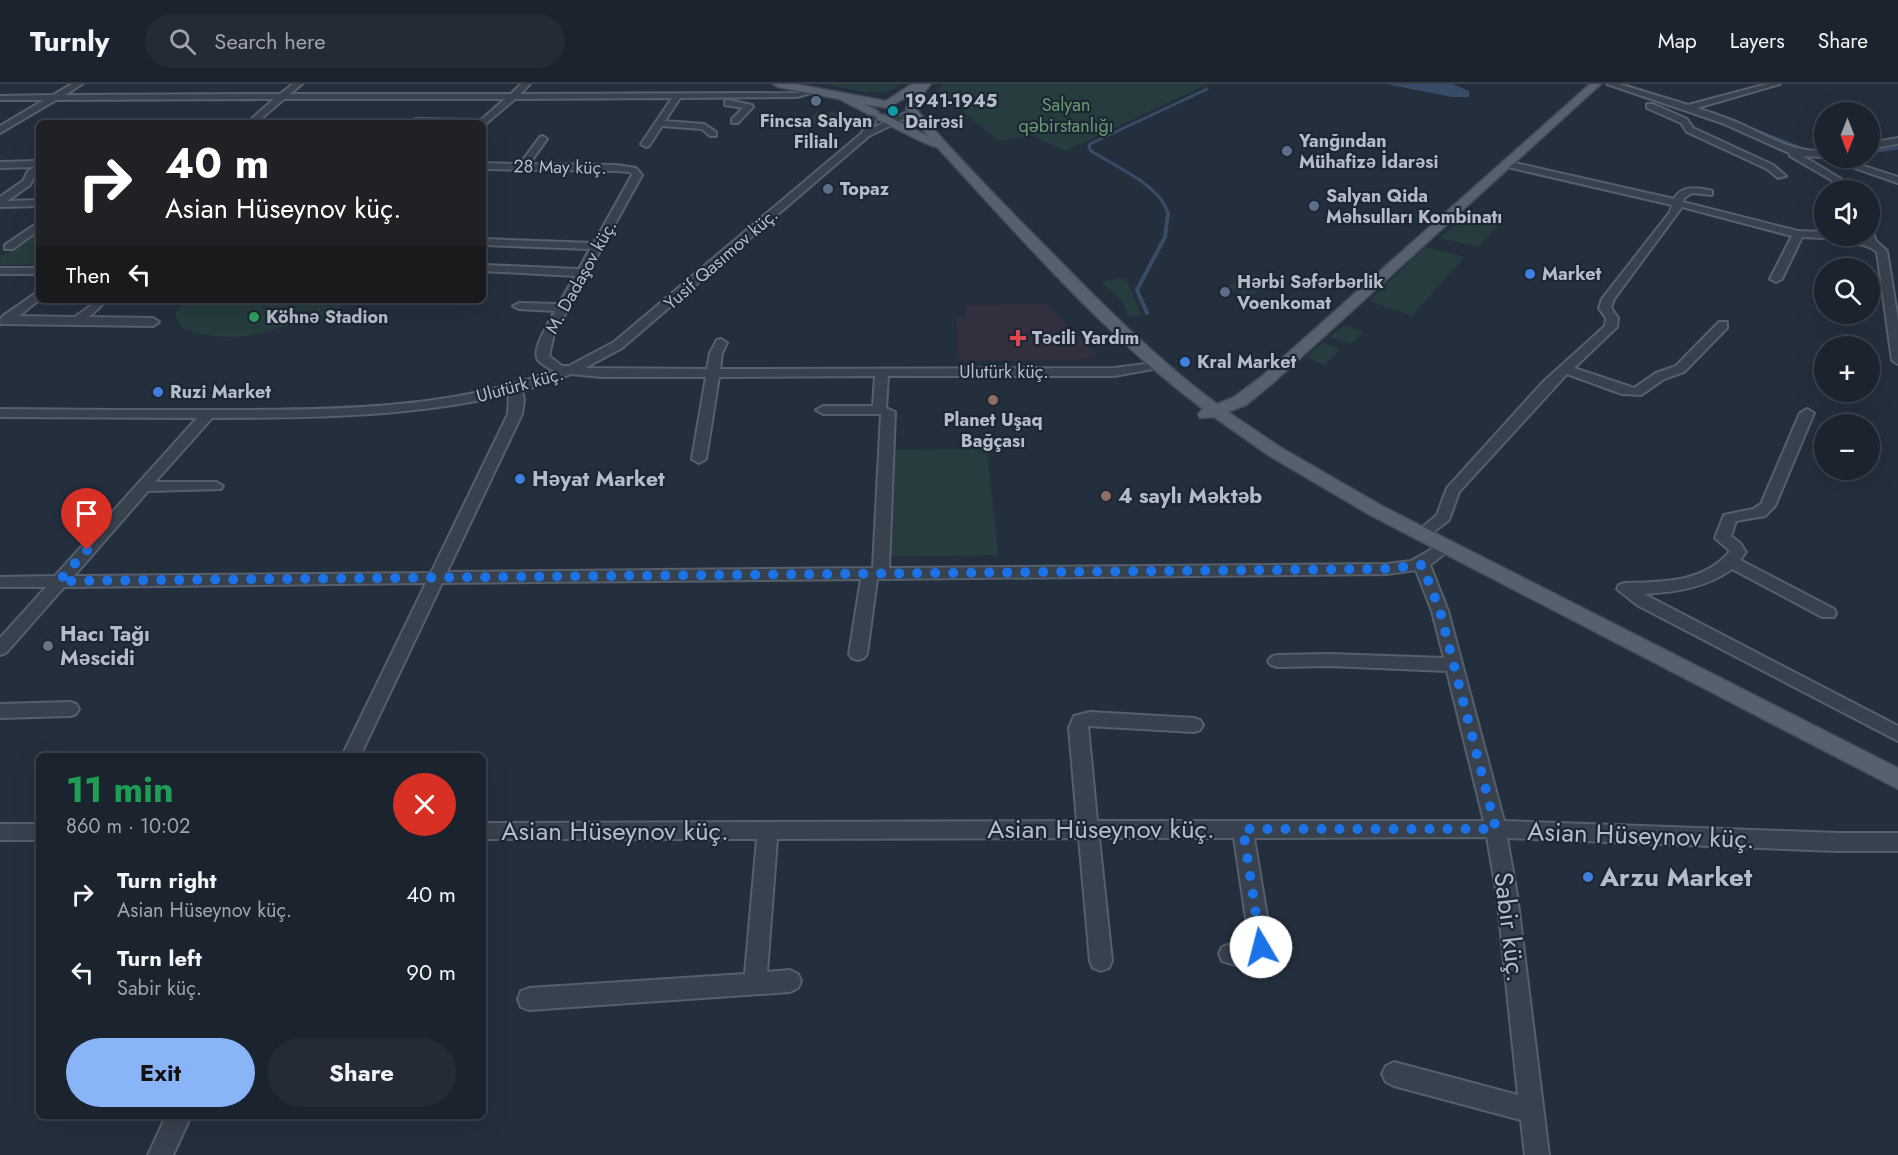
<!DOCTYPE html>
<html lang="en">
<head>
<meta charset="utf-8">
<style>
	:root { --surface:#1b232e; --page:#242b36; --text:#f1f3f6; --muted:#a0a4aa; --line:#39404a; --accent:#8ab4f8 }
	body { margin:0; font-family:Jost,sans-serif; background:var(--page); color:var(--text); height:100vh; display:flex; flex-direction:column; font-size:22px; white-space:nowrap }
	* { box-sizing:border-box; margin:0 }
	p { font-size:20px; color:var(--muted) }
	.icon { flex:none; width:33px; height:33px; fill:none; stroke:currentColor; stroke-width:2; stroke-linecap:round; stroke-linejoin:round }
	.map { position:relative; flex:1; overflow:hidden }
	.side { position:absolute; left:36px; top:669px; width:450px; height:366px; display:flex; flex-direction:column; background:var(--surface); border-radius:9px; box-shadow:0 6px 24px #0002,0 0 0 2px var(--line) }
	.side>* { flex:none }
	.banner { position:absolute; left:36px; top:36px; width:450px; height:183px; border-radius:9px; box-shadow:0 6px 24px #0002,0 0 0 2px var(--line); background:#202124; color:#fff; overflow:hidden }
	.needle { width:39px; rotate:180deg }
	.buttons { position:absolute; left:1814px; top:18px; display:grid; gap:12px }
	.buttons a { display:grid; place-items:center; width:66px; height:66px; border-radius:50%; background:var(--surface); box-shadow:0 6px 24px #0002,0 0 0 2px var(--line); font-size:30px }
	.pin { position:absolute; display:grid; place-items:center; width:51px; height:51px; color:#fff; margin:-62px -26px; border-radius:50% 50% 50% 0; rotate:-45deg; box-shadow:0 0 6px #0007 }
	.pin .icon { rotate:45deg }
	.me { position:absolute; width:66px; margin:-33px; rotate:352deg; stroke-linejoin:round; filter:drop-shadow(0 0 4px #0008) }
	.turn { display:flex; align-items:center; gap:21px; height:126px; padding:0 30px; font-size:27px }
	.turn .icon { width:78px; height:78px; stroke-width:2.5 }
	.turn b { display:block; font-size:42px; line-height:51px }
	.then { display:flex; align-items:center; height:57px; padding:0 30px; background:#0003; gap:12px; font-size:22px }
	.round { display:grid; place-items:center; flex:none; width:63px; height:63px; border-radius:32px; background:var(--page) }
	.head { display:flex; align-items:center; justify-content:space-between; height:102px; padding:0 30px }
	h1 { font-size:36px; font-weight:700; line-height:45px; color:#1e9e55 }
	.action { display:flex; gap:12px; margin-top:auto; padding:12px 30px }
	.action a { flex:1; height:69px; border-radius:36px; background:var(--accent); color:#111; font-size:24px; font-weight:700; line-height:69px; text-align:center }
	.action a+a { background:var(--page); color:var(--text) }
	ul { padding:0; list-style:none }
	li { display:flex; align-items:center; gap:18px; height:78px; padding:0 30px }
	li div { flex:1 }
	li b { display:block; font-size:22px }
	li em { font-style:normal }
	header { display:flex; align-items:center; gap:36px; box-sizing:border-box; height:84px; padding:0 30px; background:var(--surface); border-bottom:2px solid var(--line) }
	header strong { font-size:28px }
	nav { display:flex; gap:33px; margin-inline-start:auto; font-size:21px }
	.search { width:420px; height:54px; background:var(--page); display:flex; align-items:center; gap:15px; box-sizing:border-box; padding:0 21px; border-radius:33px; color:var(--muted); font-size:22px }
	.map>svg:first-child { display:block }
	.medical { fill:#32303f }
	.green { fill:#263c3f }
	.water { fill:#394c67 }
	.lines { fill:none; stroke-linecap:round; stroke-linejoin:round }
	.stream-far1 { stroke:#394c67; stroke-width:3 }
	.stream { stroke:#394c67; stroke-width:4 }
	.minor-casing { stroke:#565f6c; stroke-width:4 }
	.major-casing { stroke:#414a57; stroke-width:3 }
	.minor { fill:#38414e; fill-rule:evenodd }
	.major { fill:#56606e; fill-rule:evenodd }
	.route { stroke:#1a73e8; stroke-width:10; stroke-dasharray:0 18 }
	.service-dot { fill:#5c6f8a; stroke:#1d2633; stroke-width:2 }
	.culture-dot { fill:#0f9aa8; stroke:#1d2633; stroke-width:2 }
	.shop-dot { fill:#3f7fe0; stroke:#1d2633; stroke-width:2 }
	.leisure-dot { fill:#2e9e5b; stroke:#1d2633; stroke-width:2 }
	.health-dot { fill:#e0444e; stroke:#1d2633; stroke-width:2 }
	.education-dot { fill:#8d6e63; stroke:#1d2633; stroke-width:2 }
	.worship-dot { fill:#6b7280; stroke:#1d2633; stroke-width:2 }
	.labels { text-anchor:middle; stroke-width:4.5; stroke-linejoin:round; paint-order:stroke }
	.far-poi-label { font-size:18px; font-weight:bold; fill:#b4bcc9; stroke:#1d2633; text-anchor:start }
	.far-park-label { font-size:18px; fill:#6b9a76; stroke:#1d2633 }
	.far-street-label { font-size:18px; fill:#b4bcc9; stroke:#1d2633 }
	.poi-label { font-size:21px; font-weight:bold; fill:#b4bcc9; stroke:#1d2633; text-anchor:start }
	.near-street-label { font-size:26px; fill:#b4bcc9; stroke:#1d2633 }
	.near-poi-label { font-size:26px; font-weight:bold; fill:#b4bcc9; stroke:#1d2633; text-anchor:start }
</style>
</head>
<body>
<header>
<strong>Turnly</strong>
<div class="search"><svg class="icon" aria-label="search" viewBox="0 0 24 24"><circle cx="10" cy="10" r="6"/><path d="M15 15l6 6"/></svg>Search here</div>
<nav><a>Map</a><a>Layers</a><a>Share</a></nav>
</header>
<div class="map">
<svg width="1898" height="1071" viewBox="0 0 1898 1071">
	<rect width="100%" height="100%" fill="#242f3e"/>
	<path class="medical" d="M1047 220 1098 272 1079 276 959 277 956 235 966 234 965 221Z"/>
	<g class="green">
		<path d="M824 0H902C881 17 849 4 824 0Z"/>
		<path d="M943 0H1208L1065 67 1032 52 999 57 937 6Z"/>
		<path d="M817 27 845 30 835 42 805 39Z"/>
		<path d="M1467 131 1500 140 1478 163 1440 154Z"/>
		<path d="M39 144V181H0V174Z"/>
		<path d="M1425 163 1464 173 1412 232 1369 217Z"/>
		<path d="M1248 188 1272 196 1251 212 1227 203Z"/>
		<path d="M1125 193 1142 231 1128 232 1121 215 1102 198Z"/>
		<path d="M184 216H348L330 236H304L273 246 247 252 225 253 200 250 182 244 175 231Z"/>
		<path d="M1345 241 1364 248 1351 260 1330 253Z"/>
		<path d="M1323 258 1341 265 1324 281 1306 273Z"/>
		<path d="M987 365 998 471 888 473 892 366Z"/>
	</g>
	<path class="water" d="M1386 0H1452L1469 7V13H1452Z"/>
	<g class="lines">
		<g class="stream-far1">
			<path d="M1623 0 1689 21"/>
			<path d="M1698 24 1811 68"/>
			<path d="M1869 68 1898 64"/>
			<path d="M1168 131C1164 103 1113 81 1091 67L1089 63 1090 60 1207 5"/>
		</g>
		<path class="stream" d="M1147 229 1137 206 1165 153 1168 129"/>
		<g class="minor-casing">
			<g id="minor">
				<path d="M72 0H82L65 11 280 10 293 0H302L290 10H511L521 0H530L520 10 797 9 814 5 818 7 797 13 680 14 665 37 704 40 716 48V52H710L702 45 662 42 649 62 646 63 641 60 672 14 515 15 483 42V39L411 38 415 35 481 36 505 15H284L256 39H247L274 15 56 16 0 49V42L44 16H0V12L53 11Z"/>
				<path d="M1607 0H1619L1688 21 1767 0H1780L1697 24C1712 29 1727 34 1741 40 1769 53 1792 68 1824 67V73L1803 72 1841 95 1833 97 1790 72 1789 69 1722 39Z"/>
				<path d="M728 16 752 21 753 23 738 39H732V35L743 24 725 21V17Z"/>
				<path d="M1647 20H1653L1687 35 1693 44 1773 81 1786 92 1778 94 1767 85 1687 48 1681 39 1647 24Z"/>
				<path d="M874 26 878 29 873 44 905 29 912 31 869 52 622 264 585 284 707 285 710 269 717 256 721 255 727 259 722 269 720 285 1114 284 1153 279 1155 282 1153 285 1114 292H888L886 324 895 328 889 484 1387 480 1411 477 1434 464H1444L1447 468 1430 481 1448 527 1504 737 1837 749H1898V767H1837L1507 754 1517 811 1549 1071H1525L1521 1036 1394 1002 1386 998 1382 990 1386 982 1394 978 1518 1011 1497 811 1487 753 1254 754 1272 863C1262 885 1243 885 1222 877L1219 870 1222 863 1230 860 1250 861 1234 754H1099L1112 877 1109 884 1101 887 1093 884 1090 877 1079 754 777 755 767 888 790 886 798 890 801 897 798 904 790 908 529 926 521 923 518 915 521 907 529 904 745 890 757 755H483V739L1077 737 1069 644 1074 632 1090 628 1194 634 1200 636 1203 641 1200 646 1194 648 1088 642 1097 737H1484L1447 587 1330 582 1277 583 1271 581 1268 577 1271 573 1277 571 1330 570 1444 574 1432 527 1416 486 1387 490 877 495 867 570 864 574 858 576 852 574 849 570 861 495 442 499 360 672H342L426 499 64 503 6 569 0 571V554L46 503H0V493L55 492 197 334 0 333V325C76 326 151 326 227 326 337 326 449 325 554 287 549 284 542 281 538 276 531 266 550 237 555 227L519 225 513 222 519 219 559 220 575 192 483 187V181L579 185 590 165 483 161V155L594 159 632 91 630 88 616 87 483 85V79L520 80 540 53 543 52 547 55 529 80 616 81 636 84 642 91 554 250 549 272 562 282H569L614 258 862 49 870 29ZM571 290 602 293H706L692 375 699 379 706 375 719 293 875 292 873 322H823L816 326 823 330H881L873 484 447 488 522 330 524 316 522 307ZM509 310 508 330 431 489 74 492 148 407 221 405 223 402 216 398H155L212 334C312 334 412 333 509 310Z"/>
				<path d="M1898 54V60L1869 65V59Z"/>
				<path d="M1826 74H1839L1898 93V99Z"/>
				<path d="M39 77V88L35 91 30 101 7 117 39 116V122L0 123V113L23 97 28 87 34 83 0 84V78Z"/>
				<path d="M1506 77 1674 115C1681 101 1696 104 1709 106L1712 107V111L1692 109 1684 114 1683 118 1798 147 1824 148V152H1829L1824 154 1802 153 1782 195 1776 198 1770 195 1792 152 1682 123 1614 215 1611 224 1618 234 1617 243 1574 284 1634 304 1656 289 1676 282 1719 238H1727V244L1684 288 1664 295 1641 311 1622 310 1567 290 1459 408 1449 436 1427 453 1422 455 1414 450 1437 431 1447 404 1542 299 1605 242 1606 234 1599 224 1602 215 1670 128 1672 121 1503 82V78Z"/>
				<path d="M39 138V146L13 165H5V161Z"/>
				<path d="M1869 148 1873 149 1876 157 1887 167 1898 236V280L1892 276 1877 168C1863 156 1843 162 1830 152L1865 154 1864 152H1869Z"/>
				<rect x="0" y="184" width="39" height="6"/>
				<path d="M39 207V216L19 232 75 233 96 218 102 221 89 233 153 234 159 238 153 242 1 240 0 236 3 232Z"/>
				<path d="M1807 325 1814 329 1775 422 1765 432 1736 437 1731 452 1740 459 1746 468 1740 476 1834 525 1836 529 1834 533H1822L1732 485C1706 504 1675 508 1644 510L1898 642V657L1637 521 1617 505 1619 501 1625 499C1662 498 1704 499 1730 467L1715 454 1724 431 1753 425 1761 420 1800 329Z"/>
				<path d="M70 618 76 620 79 625 76 630 70 632 0 634V620Z"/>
				<rect x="0" y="740" width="39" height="16"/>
				<path d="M166 1032H191L173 1071H148Z"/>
			</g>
		</g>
		<g class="major-casing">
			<path id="major" d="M773 0H795L886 17 912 0H931L919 15 916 25C960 76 1007 124 1055 172 1106 224 1158 276 1217 320L1234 313 1261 293 1590 0H1601L1273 299 1246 321 1228 328 1280 363 1384 423 1898 684V705L1370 431 1268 371 1214 333 1200 334 1198 330 1203 325C1105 252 1020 153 937 63 931 64 888 40 877 35L876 32 870 31 839 15 778 3ZM913 9 906 25 928 52 885 31 879 30 878 27 864 20 888 24Z"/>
		</g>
		<use href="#minor" class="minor"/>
		<use href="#major" class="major"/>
	</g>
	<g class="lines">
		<path class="route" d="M87 466 59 497 1382 485 1422 481 1440 527 1496 745H1243L1261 863"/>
	</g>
	<g class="service-dot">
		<circle cx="816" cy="17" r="6"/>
		<circle cx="1287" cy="67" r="6"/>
		<circle cx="828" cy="105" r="6"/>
		<circle cx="1314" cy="122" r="6"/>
		<circle cx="1225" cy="208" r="6"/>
	</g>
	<circle class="culture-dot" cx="893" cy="27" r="6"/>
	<g class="shop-dot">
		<circle cx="1530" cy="190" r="6"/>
		<circle cx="1185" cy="278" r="6"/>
		<circle cx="158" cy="308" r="6"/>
		<circle cx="520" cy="395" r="6"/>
		<circle cx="1588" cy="793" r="6"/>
	</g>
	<circle class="leisure-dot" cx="254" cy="233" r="6"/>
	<path class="health-dot" d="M1015 245h6v6h6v6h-6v6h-6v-6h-6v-6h6z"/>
	<g class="education-dot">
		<circle cx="993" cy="316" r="6"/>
		<circle cx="1106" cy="412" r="6"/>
	</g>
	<circle class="worship-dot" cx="48" cy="562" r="6"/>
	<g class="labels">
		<g class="far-poi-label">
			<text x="905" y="23">1941-1945<tspan x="905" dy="21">Dairəsi</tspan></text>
			<text x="816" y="43" text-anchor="middle">Fincsa Salyan<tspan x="816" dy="21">Filialı</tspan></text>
			<text x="1299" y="63">Yanğından<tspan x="1299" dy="21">Mühafizə İdarəsi</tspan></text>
			<text x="840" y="111">Topaz</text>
			<text x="1326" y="118">Salyan Qida<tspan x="1326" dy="21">Məhsulları Kombinatı</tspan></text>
			<text x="1542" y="196">Market</text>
			<text x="1237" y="204">Hərbi Səfərbərlik<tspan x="1237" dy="21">Voenkomat</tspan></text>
			<text x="266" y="239">Köhnə Stadion</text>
			<text x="1032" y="260">Təcili Yardım</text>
			<text x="1197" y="284">Kral Market</text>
			<text x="170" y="314">Ruzi Market</text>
			<text x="993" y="342" text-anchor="middle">Planet Uşaq<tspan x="993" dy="21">Bağçası</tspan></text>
		</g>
		<g class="far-park-label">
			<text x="1066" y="27">Salyan<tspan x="1066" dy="21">qəbirstanlığı</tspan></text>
		</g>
		<g class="far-street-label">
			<text transform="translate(560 83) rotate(1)" y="6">28 May küç.</text>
			<text transform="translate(721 175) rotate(-41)" y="6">Yusif Qasımov küç.</text>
			<text transform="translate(581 193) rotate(-61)" y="6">M. Dadaşov küç.</text>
			<text x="1004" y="294">Ulutürk küç.</text>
			<text transform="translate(520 301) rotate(-15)" y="6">Ulutürk küç.</text>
		</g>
		<g class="poi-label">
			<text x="532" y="402">Həyat Market</text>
			<text x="1118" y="419">4 saylı Məktəb</text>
			<text x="60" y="557">Hacı Tağı<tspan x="60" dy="24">Məscidi</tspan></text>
		</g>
		<g class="near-street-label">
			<text x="1101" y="754">Asian Hüseynov küç.</text>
			<text x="615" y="756">Asian Hüseynov küç.</text>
			<text transform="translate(1641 751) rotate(2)" y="9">Asian Hüseynov küç.</text>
			<text transform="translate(1510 843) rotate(83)" y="9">Sabir küç.</text>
		</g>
		<g class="near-poi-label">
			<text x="1600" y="802">Arzu Market</text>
		</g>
	</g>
</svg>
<div class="buttons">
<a><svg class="needle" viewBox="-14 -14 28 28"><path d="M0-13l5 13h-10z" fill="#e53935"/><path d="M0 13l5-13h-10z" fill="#a0a4aa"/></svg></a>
<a><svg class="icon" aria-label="sound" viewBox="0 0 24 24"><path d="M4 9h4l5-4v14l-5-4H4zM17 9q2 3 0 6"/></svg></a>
<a><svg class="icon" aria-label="search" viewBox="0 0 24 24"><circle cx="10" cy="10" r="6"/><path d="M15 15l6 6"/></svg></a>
<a>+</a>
<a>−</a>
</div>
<div class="pin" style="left:87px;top:466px;background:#d93025"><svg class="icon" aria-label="arrive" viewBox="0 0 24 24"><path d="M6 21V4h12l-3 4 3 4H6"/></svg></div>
<svg class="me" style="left:1261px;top:863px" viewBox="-20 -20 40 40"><circle r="19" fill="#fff"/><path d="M0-13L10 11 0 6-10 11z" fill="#1a73e8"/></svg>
<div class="banner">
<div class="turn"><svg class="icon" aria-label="right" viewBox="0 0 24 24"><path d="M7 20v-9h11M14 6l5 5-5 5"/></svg><div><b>40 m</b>Asian Hüseynov küç.</div></div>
<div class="then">Then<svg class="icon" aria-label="left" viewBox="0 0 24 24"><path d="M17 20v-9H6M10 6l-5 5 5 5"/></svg></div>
</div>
<section class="side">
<div class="head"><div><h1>11 min</h1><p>860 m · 10:02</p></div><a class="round" style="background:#d93025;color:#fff"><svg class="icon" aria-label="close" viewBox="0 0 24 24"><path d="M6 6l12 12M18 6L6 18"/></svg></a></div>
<ul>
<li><svg class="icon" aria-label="right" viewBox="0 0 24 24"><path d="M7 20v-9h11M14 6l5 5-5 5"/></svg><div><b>Turn right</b><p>Asian Hüseynov küç.</p></div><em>40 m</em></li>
<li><svg class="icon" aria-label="left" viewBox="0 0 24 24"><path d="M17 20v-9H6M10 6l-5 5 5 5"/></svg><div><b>Turn left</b><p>Sabir küç.</p></div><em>90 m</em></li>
</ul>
<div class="action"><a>Exit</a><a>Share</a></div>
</section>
</div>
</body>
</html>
